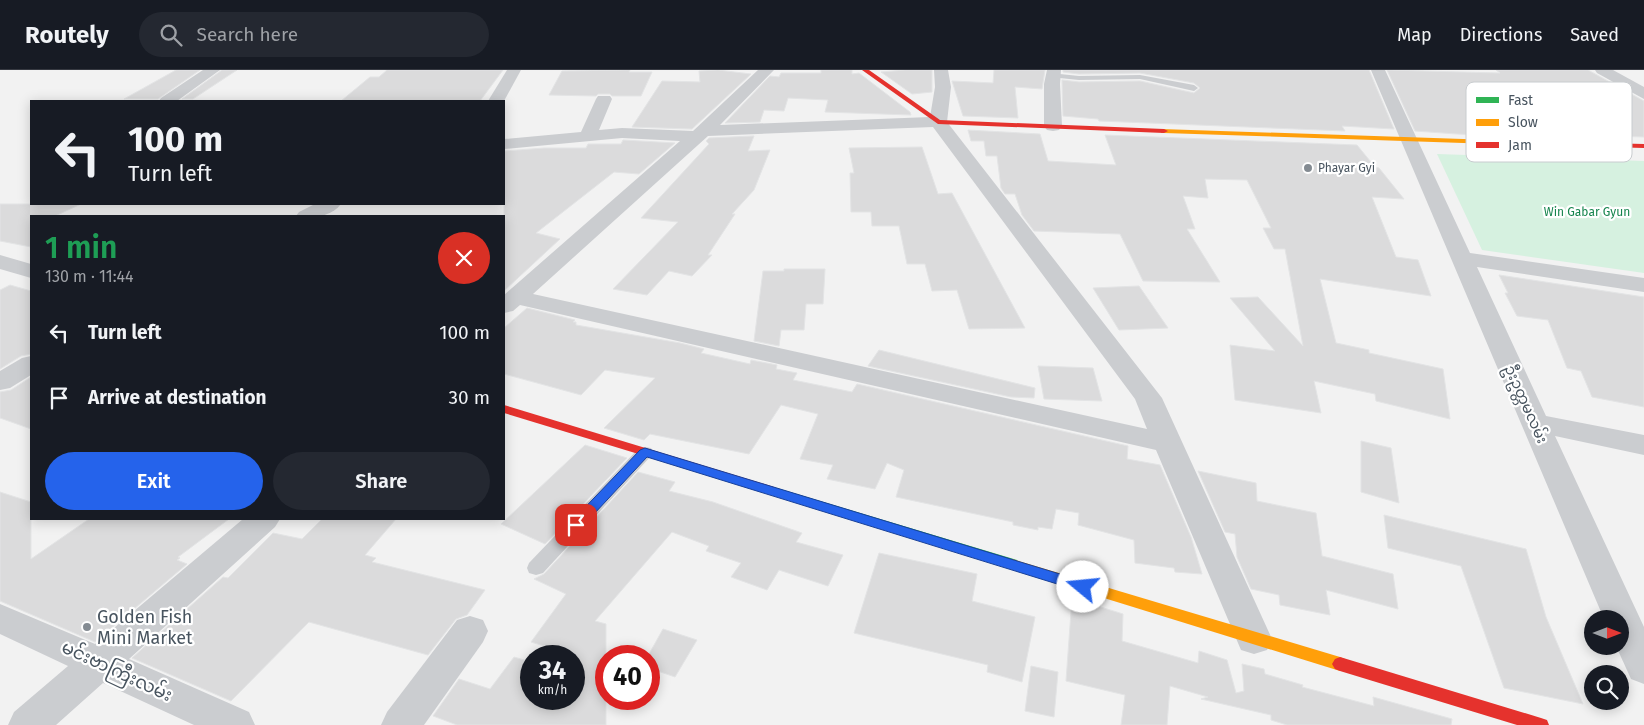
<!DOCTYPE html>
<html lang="en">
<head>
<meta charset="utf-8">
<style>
	:root { --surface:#171b24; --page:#242831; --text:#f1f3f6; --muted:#9ea1a6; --line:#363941; --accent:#2563eb }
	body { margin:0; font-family:"Fira Sans","Noto Sans Myanmar",sans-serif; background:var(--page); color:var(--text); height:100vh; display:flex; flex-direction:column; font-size:19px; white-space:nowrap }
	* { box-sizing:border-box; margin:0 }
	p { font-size:16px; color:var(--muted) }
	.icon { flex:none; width:28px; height:28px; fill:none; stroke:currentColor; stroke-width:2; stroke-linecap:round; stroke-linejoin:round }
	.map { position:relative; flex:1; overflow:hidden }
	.panel { position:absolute; left:30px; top:145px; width:475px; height:305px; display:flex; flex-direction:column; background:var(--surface); border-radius:0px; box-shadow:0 2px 12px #0003 }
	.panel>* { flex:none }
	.hud { position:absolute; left:30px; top:30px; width:475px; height:105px; border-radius:0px; box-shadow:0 2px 12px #0003; background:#171b24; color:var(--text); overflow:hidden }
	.needle { width:32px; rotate:90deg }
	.controls { position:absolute; left:1584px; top:540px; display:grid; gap:10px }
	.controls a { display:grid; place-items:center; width:45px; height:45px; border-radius:50%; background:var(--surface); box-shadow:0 2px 12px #0003; font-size:25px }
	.speed { position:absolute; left:520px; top:575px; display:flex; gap:10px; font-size:25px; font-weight:700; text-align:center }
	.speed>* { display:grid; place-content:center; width:65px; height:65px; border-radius:50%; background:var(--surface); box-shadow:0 2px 12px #0003; line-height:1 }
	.speed small { font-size:12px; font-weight:400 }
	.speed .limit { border:8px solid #d22; background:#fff; color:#111 }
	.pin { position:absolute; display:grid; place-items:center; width:42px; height:42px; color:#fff; margin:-21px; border-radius:10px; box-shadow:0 2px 8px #0006 }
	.me { position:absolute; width:55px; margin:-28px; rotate:287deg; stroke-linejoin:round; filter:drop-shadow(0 0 4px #0008) }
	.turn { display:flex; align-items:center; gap:18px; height:105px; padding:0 15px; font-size:22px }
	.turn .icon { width:65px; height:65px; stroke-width:2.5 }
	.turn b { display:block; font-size:35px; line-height:42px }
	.round { display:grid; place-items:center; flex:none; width:52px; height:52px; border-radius:26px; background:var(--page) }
	.overview { display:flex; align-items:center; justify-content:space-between; height:85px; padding:0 15px }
	h1 { font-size:30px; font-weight:600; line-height:38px; color:#1e9e55 }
	.cta { display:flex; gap:10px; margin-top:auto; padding:10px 15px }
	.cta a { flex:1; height:58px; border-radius:30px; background:var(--accent); color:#fff; font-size:20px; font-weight:600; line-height:58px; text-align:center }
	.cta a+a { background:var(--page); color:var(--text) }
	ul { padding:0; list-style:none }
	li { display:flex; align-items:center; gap:15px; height:65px; padding:0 15px }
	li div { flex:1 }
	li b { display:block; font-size:19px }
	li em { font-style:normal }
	header { display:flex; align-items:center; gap:30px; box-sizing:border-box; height:70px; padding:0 25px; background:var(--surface); border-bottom:1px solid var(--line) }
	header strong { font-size:24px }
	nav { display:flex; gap:28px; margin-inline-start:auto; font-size:18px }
	.search { width:350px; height:45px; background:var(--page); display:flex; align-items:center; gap:12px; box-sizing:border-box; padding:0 18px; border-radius:28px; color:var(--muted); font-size:19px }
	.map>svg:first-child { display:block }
	.green { fill:#d6f1e0 }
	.building { fill:#dbdbdc; stroke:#e3e4e5 }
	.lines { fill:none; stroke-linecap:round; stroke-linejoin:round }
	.lane { fill:#cbcdd0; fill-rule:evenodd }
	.street { fill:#cbcdd0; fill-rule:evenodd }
	.fast { fill:#30b455; fill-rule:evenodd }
	.slow { fill:#ff9f0a; fill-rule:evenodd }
	.jam { fill:#e5322d; fill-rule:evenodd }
	.route { fill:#2563eb; stroke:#184099 }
	.poi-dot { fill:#848b92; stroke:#fff; stroke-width:2 }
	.labels { text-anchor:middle; stroke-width:4.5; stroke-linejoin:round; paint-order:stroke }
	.far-poi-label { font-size:12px; fill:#48545f; stroke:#fff; text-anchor:start }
	.far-park-label { font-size:12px; fill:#15844d; stroke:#fff }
	.street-label { font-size:15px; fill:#48545f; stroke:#fff }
	.near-poi-label { font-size:18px; fill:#48545f; stroke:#fff; text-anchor:start }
	.near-street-label { font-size:18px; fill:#48545f; stroke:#fff }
	.key { fill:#fff; stroke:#c8cccf; stroke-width:1 }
	.key-label { font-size:14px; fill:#48545f }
</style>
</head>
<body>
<header>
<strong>Routely</strong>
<div class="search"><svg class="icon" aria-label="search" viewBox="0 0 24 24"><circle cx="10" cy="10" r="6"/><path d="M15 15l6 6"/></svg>Search here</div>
<nav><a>Map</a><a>Directions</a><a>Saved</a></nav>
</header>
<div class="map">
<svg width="1644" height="655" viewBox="0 0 1644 655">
	<rect width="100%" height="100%" fill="#f2f2f2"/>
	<path class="green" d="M1437 84 1644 91V203L1482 180Z"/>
	<g class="building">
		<path d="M176 0H200L158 29H124Z"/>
		<path d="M222 0H237L193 29H182Z"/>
		<path d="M387 0H503L480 31H341L370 7H379Z"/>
		<path d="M630 0 629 2H652L641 26H612L610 24H598L596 26 549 25 562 1Z"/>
		<path d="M718 0 751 4 692 59 632 57 662 11 700 12 699 1Z"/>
		<path d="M821 0H852V4L859 3 910 42 911 45 825 42 828 30 788 28 784 41 764 40 760 52 725 53 770 6 779 7 781 3H821Z"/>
		<path d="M905 0H932V22L912 24 881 2Z"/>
		<path d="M994 0H1045L1042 19 1015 17 1018 48 963 46 952 11 993 13Z"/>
		<path d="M1063 0H1369L1394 59 1342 56 1345 61 1099 51 1098 49 1063 46 1062 10 1079 12 1140 11 1194 23 1200 18 1194 13 1140 3 1079 4 1063 2Z"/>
		<path d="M1387 0 1500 3 1496 0H1588L1644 31V67L1496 62 1498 64 1478 62 1480 65 1457 64 1415 61Z"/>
		<path d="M968 60 1040 64 1048 91 1116 95 1105 65 1357 75 1375 97 1379 98 1404 129 1372 127 1396 187 1418 190 1431 226 1320 209 1336 273 1369 280V283L1443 299 1450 349 1376 331 1375 324 1314 311 1321 343 1235 330 1230 275 1275 281 1230 228 1258 227 1303 276 1285 179H1274L1263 158H1271L1247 110 1205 109 1208 128 1183 126 1195 159H1187L1220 212 1143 211 1120 164 1034 161 1022 145 1015 124H1005L1001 118 997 86H986L984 71H971Z"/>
		<path d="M754 66 748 81 770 80 754 120 732 144H735L708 185H712L692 206 669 201 647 225 613 219 678 152 641 148 709 74 706 71 709 68Z"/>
		<path d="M623 70 675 73 639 104 614 102 536 163 560 169 504 221V81L544 78H586L588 74H621Z"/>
		<path d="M922 77 938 124 952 123 1025 258 969 259 957 220 932 221 925 194H907L899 156H872L871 142H851L850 103H854L849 78Z"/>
		<path d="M0 134H81L55 146H31V177L0 171Z"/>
		<path d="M784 199H825L823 234H806L804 260H781L779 276 754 271 763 201H784Z"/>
		<path d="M1499 205 1644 227V337L1592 327 1581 301 1567 298 1548 250 1517 246 1505 223H1508Z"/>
		<path d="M10 215 31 221V284L21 286 0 299V220Z"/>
		<path d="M1139 216 1168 258 1119 260 1093 218Z"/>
		<path d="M527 238 575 250 573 252H576V255L680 273 704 279 701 283 750 294 751 290 777 295 776 299 797 303 793 310 852 322 857 314 1128 376 1127 389 1160 395 1191 467 1202 504 1175 502 1174 498 1135 493 1134 470 1078 455 1079 443 1056 439 1052 459 1038 457V460L1013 455V452L896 427 904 400 887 393 875 419 827 409 833 395 800 389 818 344 781 335 749 384 650 364 644 370 604 358 655 308 605 300 581 325 504 304V258Z"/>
		<path d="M879 280 1035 318 1034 328 1011 327 868 296Z"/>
		<path d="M1038 296 1093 298 1102 331 1044 329Z"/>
		<path d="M31 307V359L0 348V322L11 320Z"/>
		<path d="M1361 371 1391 378 1399 433 1361 422Z"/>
		<path d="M585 375 627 388 545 474 501 454Z"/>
		<path d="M1198 401 1256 413 1257 431 1316 443 1322 486 1393 504 1398 539 1326 520 1330 545 1280 535 1279 525 1251 519 1237 487 1235 464 1225 462Z"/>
		<path d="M638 402 675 412 669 421 713 432 802 463 796 472 843 485 828 516 779 500 767 520 731 507 741 493 706 481 709 476 672 462 595 551 606 554V655H457L433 646 459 609 490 619 514 587 531 592V629H574V585L531 572 566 524 534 509 544 504Z"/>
		<path d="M0 422 31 432V489L89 449H229L178 487 180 488 177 490 187 494 95 572 0 531Z"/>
		<path d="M1384 445 1526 479 1546 547 1583 634 1504 618 1461 496 1388 478Z"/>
		<path d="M322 449H396L365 485 376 488 372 492 485 520 467 545 456 549 428 585 309 552 231 631 132 588 223 507 228 508 273 463 302 469Z"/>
		<path d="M879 483 977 504 972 531 1035 547 1022 612 987 602 988 595 854 563Z"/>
		<path d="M1072 528 1123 544 1122 571 1198 593 1199 581 1227 590 1236 623 1244 621 1242 594 1264 599 1265 604 1303 615 1302 617 1374 636 1373 627 1452 649 1451 655H1287L1271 650V645L1201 629 1208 627 1170 616 1167 655H1121L1125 625 1066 611Z"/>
		<path d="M663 559 697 570 675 607 649 598V584Z"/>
		<path d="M1031 596 1058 602 1054 647 1025 641Z"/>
	</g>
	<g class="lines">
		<g class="lane">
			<path d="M1050 3 1079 6 1140 5 1194 15 1198 18 1194 21 1140 9 1079 10 1050 7Z"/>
			<path d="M645 377 651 378 653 382 651 386 543 503 536 505 529 503 527 498 529 493 639 378Z"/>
		</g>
		<g class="street">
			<path d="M203 0H220L177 31H159L161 28Z"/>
			<path d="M507 0H521L504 31H488Z"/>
			<path d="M758 0H774L720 55 930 47 935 17 934 0H948L951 17 947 52 1162 328 1272 569 1267 580 1254 584 1241 580 1156 380 520 235 513 241 504 243V225L680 71 622 68 504 79V69L581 62 596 29 598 26H610L612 29 599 60 622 58 693 61ZM933 57 1135 329 1147 359 533 224 708 66Z"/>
			<path d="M1047 0H1061L1060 14 1062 56 1059 60 1053 61 1047 60 1044 56V14Z"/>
			<path d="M1371 0H1385L1470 183 1644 208V222L1477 197 1546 346 1644 365V385L1555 366 1644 557V614L1631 609 1616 576H1620V549H1604Z"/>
			<path d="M1595 0H1613L1644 17V29L1597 3Z"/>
			<path d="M315 134H341C331 148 311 147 296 146L299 142Z"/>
			<path d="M0 185 31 194V208L0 199Z"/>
			<path d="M31 286V305L10 318 0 320V301L22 288Z"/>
			<path d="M243 449H280L275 457 129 589 249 642 255 655H194L103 613 56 655H8L14 642 68 596 0 564V534L95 574Z"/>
			<path d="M470 546 483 550 488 561 483 572 424 655H381L387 642 457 550Z"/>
		</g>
		<path class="fast" d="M770 416 1017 490 1019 494 1017 498 1012 499 766 423 764 420 766 417Z"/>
		<g class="slow">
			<path d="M1161 59 1493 70 1497 72 1493 74 1164 63H1161Z"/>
			<path d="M1012 489 1340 587 1345 589 1348 594 1345 599 1340 601 1007 498 1005 494 1007 490Z"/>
		</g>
		<g class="jam">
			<path d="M862 0H869L940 50 1164 59 1168 61 1164 63 938 54Z"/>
			<path d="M1490 70 1644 74V78L1493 74H1490Z"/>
			<path d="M504 335 774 417 776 420 774 423 770 424 504 343Z"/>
			<path d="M1340 587 1541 648 1547 650 1549 655H1517L1340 601 1335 599 1332 594 1335 589Z"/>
		</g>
	</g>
	<path class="route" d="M645 378 1083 511 1088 513 1090 517 1088 521 1083 522 647 387 581 458H572L570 455 572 451 640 380Z"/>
	<g class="poi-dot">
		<circle cx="1308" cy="98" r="5"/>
		<circle cx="87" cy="557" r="5"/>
	</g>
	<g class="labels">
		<g class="far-poi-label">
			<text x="1318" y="102">Phayar Gyi</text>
		</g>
		<g class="far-park-label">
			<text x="1587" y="146">Win Gabar Gyun</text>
		</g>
		<g class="street-label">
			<text transform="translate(1526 334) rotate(66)" y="5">ဦးဥတ္တမလမ်း</text>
		</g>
		<g class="near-poi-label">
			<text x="97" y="553">Golden Fish<tspan x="97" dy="21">Mini Market</tspan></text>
		</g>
		<g class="near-street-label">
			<text transform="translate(117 601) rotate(25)" y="6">မင်းဗာကြီးလမ်း</text>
		</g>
	</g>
	<rect x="1466" y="12" width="166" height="80" rx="8" class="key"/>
	<rect x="1476" y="27" width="23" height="6" fill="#30b455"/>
	<rect x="1476" y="49" width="23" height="7" fill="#ff9f0a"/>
	<rect x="1476" y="72" width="23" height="6" fill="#e5322d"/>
	<g class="key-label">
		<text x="1508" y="35">Fast</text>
		<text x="1508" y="57">Slow</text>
		<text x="1508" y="80">Jam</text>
	</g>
</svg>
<div class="controls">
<a><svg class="needle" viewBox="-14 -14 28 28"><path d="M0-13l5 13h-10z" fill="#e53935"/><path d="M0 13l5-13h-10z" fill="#9ea1a6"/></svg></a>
<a><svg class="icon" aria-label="search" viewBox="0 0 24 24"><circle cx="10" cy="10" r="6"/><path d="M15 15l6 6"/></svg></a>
</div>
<div class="speed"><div>34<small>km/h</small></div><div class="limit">40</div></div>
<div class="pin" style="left:576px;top:455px;background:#d93025"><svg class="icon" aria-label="arrive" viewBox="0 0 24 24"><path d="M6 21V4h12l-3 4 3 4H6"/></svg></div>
<svg class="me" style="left:1083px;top:517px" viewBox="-20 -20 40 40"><circle r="19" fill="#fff"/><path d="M0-13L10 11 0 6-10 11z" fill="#2563eb"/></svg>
<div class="hud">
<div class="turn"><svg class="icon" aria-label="left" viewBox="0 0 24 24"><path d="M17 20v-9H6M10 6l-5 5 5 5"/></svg><div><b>100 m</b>Turn left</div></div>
</div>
<section class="panel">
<div class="overview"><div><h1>1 min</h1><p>130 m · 11:44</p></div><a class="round" style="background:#d93025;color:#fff"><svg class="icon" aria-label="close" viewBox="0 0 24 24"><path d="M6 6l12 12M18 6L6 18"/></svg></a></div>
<ul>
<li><svg class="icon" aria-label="left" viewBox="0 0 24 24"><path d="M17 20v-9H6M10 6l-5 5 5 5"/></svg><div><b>Turn left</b></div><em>100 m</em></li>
<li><svg class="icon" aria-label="arrive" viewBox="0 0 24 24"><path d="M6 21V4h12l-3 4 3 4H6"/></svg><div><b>Arrive at destination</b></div><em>30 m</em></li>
</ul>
<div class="cta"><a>Exit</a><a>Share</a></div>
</section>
</div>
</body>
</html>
